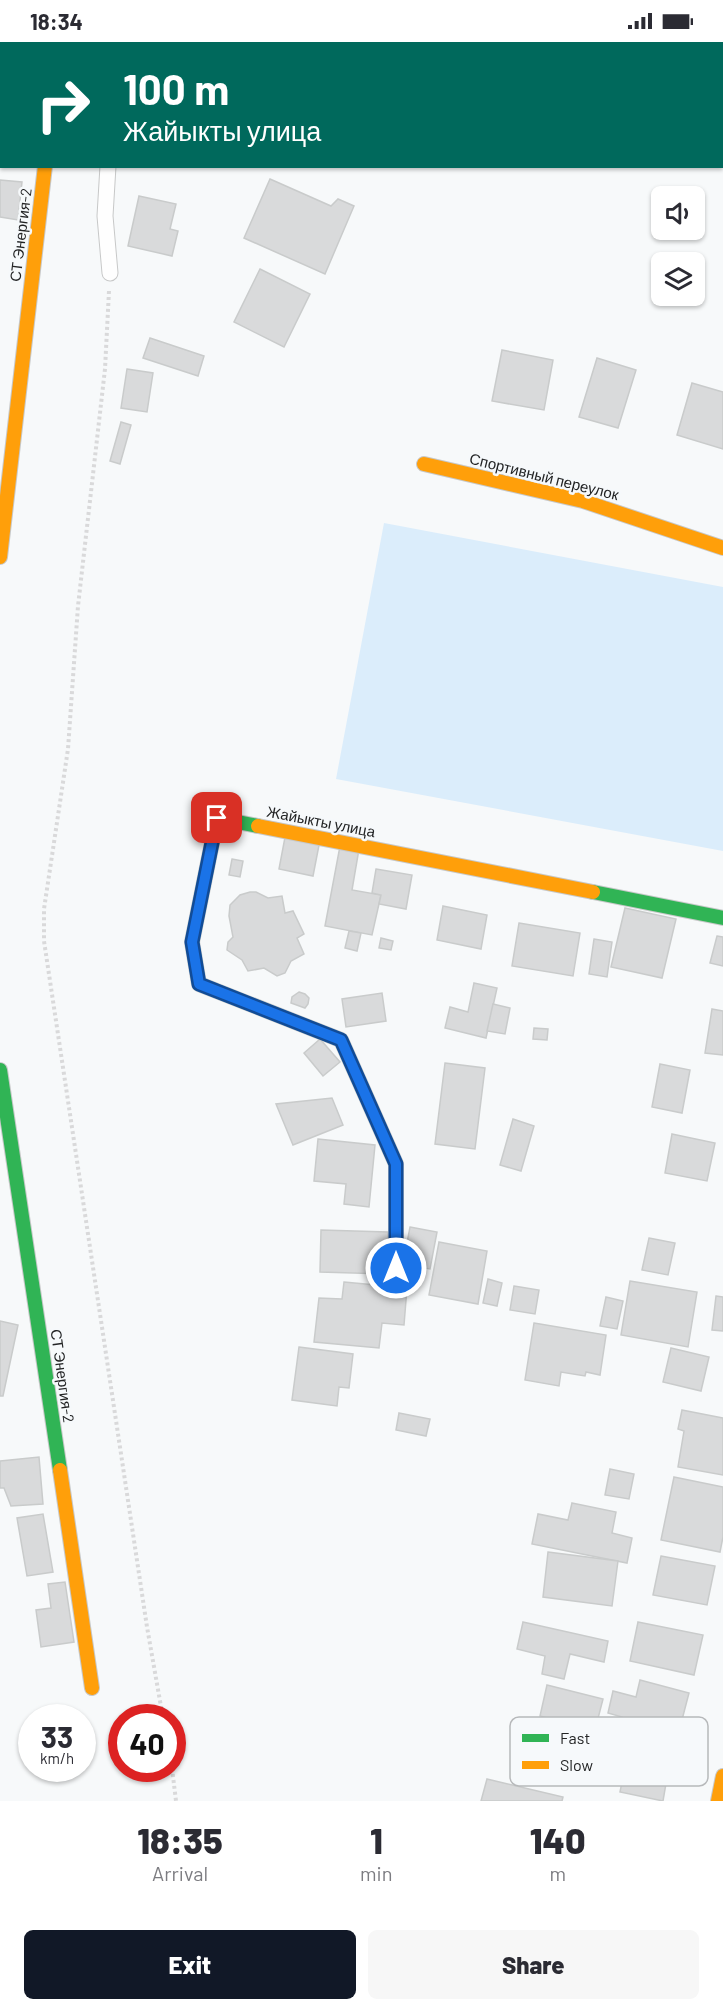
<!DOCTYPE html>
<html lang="en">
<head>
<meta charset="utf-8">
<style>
	:root { --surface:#fff; --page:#f7f7f7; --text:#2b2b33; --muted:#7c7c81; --accent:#111827 }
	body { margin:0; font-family:Barlow,sans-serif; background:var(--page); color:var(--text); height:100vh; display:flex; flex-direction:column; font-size:22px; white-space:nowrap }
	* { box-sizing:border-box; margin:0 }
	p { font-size:20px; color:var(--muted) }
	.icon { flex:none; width:33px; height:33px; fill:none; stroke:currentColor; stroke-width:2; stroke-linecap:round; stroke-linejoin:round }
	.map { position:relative; height:1759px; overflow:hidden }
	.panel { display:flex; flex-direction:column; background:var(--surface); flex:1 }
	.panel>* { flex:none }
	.top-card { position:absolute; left:0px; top:0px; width:723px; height:126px; box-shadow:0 2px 4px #0004; background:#00695c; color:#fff; overflow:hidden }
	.buttons { position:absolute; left:651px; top:144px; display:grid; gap:12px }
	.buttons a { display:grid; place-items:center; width:54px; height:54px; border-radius:9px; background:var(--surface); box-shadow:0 2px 4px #0004; font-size:30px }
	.speed { position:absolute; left:18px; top:1662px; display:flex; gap:12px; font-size:30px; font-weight:700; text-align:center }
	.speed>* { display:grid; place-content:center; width:78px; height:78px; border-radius:50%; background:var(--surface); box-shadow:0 2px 4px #0004; line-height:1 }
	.speed small { font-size:15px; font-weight:400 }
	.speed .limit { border:9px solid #d22; background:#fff; color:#111 }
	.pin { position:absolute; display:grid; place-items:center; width:51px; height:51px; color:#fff; margin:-26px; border-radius:12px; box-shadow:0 3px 9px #0006 }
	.me { position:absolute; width:66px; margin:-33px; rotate:0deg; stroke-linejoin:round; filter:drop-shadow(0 0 4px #0008) }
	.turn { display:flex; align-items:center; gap:21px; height:126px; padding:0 24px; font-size:27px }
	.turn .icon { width:78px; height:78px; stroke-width:2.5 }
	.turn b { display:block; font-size:42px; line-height:51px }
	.eta { display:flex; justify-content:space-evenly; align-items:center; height:102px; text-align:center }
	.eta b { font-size:36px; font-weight:800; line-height:42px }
	.primary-button { display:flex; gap:12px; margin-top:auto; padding:12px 24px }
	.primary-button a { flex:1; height:69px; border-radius:9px; background:var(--accent); color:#fff; font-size:24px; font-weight:800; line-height:69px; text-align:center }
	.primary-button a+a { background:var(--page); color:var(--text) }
	.status { display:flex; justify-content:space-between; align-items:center; height:42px; padding:0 30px; background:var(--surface); direction:ltr }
	.status svg { height:16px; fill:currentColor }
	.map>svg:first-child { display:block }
	.green { fill:#dbedfb }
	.building { fill:#d9dadb; stroke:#c9cbcb; stroke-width:1.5 }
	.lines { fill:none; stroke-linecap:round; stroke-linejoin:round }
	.lane-casing { stroke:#c7c8c8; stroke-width:17 }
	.street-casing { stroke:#c7c8c8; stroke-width:32 }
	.fast-casing { stroke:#c7c8c8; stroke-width:16 }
	.slow-casing { stroke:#c7c8c8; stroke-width:16 }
	.path { stroke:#d9d9da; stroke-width:4; stroke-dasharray:3 3; stroke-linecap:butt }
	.lane { stroke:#fefefe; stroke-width:15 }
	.street { stroke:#fefefe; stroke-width:30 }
	.fast { stroke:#30b455; stroke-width:14 }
	.slow { stroke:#ff9f0a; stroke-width:14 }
	.route-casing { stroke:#114b97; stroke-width:15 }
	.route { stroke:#1a73e8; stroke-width:10 }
	.labels { text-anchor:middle; stroke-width:5; stroke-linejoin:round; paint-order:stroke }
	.street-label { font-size:15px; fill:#232425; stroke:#f6f9fb }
	.key { fill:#f6f9fb; stroke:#b7b9bb; stroke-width:1.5 }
	.key-label { font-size:16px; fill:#232425 }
</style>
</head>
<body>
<div class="status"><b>18:34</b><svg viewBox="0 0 49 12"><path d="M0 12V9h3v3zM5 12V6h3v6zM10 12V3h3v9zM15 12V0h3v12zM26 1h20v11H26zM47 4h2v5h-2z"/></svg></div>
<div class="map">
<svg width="723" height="1759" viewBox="0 0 723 1759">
	<rect width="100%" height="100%" fill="#f7f9fa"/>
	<path class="green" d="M384 481 723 545V809L336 737Z"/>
	<g class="building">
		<path d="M270 137 331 164 338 157 354 164 325 232 244 196Z"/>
		<path d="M0 138 22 140 18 178 0 175Z"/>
		<path d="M139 154 176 162 170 187 178 189 172 214 128 204Z"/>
		<path d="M260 227 310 252 284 305 234 280Z"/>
		<path d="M150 296 204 314 198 334 143 316Z"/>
		<path d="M502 308 553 318 544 368 492 359Z"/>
		<path d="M597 316 636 328 618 386 579 375Z"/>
		<path d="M127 327 153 331 147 370 121 366Z"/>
		<path d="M692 341 723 350V407L677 393Z"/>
		<path d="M121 380 131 383 120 422 110 419Z"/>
		<path d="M286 790 320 798 313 834 279 827Z"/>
		<path d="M340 804 359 807 352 848 381 853 372 893 325 884Z"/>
		<path d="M232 817 243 819 240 835 229 833Z"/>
		<path d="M376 827 412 833 406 867 379 862 381 853 372 851Z"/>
		<path d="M250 850H256L268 856 282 854 285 871 293 869 304 892 297 896 304 912 291 919 285 931 277 934 264 926 248 929 242 918 227 908 228 900 233 895 229 874 230 863 240 853Z"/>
		<path d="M443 864 487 873 481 907 437 898Z"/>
		<path d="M625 866 676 877 662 936 611 925Z"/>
		<path d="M519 881 580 891 573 934 512 924Z"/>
		<path d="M349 889 361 891 357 909 345 906Z"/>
		<path d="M717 894 723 895V924L710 921Z"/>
		<path d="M381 896 393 899 391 908 379 906Z"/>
		<path d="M594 897 612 900 607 935 589 932Z"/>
		<path d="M474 941 497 946 486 996 445 986 450 965 468 970Z"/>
		<path d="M299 950 305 952 309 956 308 962 305 966 291 961 292 955Z"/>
		<path d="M382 951 386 979 346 985 342 957Z"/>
		<path d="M493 962 510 966 505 992 487 989Z"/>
		<path d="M712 967 723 969V1013L705 1011Z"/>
		<path d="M534 986 548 987 547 998 533 997Z"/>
		<path d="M320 997 340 1020 323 1034 304 1011Z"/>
		<path d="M445 1021 485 1026 475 1107 435 1102Z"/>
		<path d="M660 1022 690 1028 682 1071 652 1065Z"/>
		<path d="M332 1056 343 1083 293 1103 276 1062Z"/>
		<path d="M513 1077 534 1084 521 1129 500 1123Z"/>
		<path d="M672 1092 715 1101 707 1139 665 1131Z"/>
		<path d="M318 1097 375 1103 369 1165 344 1162 346 1142 314 1139Z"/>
		<path d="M410 1185 437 1190 430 1227 403 1222Z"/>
		<path d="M321 1188 388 1190 386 1232 320 1230Z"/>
		<path d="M649 1196 675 1201 668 1233 642 1228Z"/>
		<path d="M439 1200 487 1209 478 1262 429 1253Z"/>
		<path d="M488 1237 502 1241 497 1264 483 1261Z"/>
		<path d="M630 1239 697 1250 688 1305 621 1293Z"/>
		<path d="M344 1240 407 1246 404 1283 382 1281 379 1306 314 1300 319 1256 342 1257Z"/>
		<path d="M514 1244 539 1248 535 1272 510 1268Z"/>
		<path d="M716 1254 723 1255V1289L712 1288Z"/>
		<path d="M606 1255 623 1259 617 1287 600 1284Z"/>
		<path d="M0 1279 18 1283 3 1354H0Z"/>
		<path d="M534 1281 606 1293 600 1333 586 1330 585 1334 561 1330 559 1344 525 1338Z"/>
		<path d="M299 1305 353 1312 349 1346 339 1345 337 1364 292 1358Z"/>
		<path d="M671 1306 709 1315 701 1349 663 1340Z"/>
		<path d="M682 1368 723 1376V1433L678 1425 684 1389 678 1387Z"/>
		<path d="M399 1371 430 1377 426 1394 396 1388Z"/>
		<path d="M39 1415 43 1462 11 1464 4 1446H0V1419Z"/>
		<path d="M610 1427 634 1432 629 1457 605 1453Z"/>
		<path d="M674 1435 723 1445V1495L720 1510 661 1498Z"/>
		<path d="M572 1461 616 1470 612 1491 632 1496 627 1521 532 1502 538 1472 568 1478Z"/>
		<path d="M43 1472 53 1530 27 1534 17 1476Z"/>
		<path d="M548 1510 618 1519 612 1564 543 1555Z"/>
		<path d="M661 1514 715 1524 707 1563 653 1553Z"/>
		<path d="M65 1540 74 1600 41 1605 36 1568 51 1566 48 1542Z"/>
		<path d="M523 1580 608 1599 604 1620 570 1612 564 1637 542 1632 545 1614 517 1607Z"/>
		<path d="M638 1580 703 1593 694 1633 630 1619Z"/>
		<path d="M640 1638 689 1651 678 1693 653 1687 649 1699 618 1691 622 1675 608 1671 613 1649 636 1655Z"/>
		<path d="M547 1643 603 1657 595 1688 540 1674Z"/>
		<path d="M627 1715 669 1724 663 1759 620 1750Z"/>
		<path d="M487 1737 563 1755 562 1759H481Z"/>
	</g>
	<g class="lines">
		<g class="lane-casing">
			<path id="lane" d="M108 124 105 174 110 231"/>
		</g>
		<g class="street-casing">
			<g id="street">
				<path d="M54 0 55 2"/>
				<path d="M112 2 115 0"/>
			</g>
		</g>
		<g class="fast-casing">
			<g id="fast">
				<path d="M258 784 217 776 192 900 199 942 341 998 396 1122V1226"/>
				<path d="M593 850 723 876"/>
				<path d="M0 1028 60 1428"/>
			</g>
		</g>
		<g class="slow-casing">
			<g id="slow">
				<path d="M424 422 583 459 723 506"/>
				<path d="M0 515 45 124"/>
				<path d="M258 784 593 850"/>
				<path d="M60 1428 92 1646"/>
				<path d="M718 1759 723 1734"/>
			</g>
		</g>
		<g class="path">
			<path d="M109 249 105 327 78 564 68 707 44 867V899L147 1585 163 1676"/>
			<path d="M172 1726 176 1759"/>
		</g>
		<use href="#lane" class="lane"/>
		<use href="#street" class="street"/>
		<use href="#fast" class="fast"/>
		<use href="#slow" class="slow"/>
	</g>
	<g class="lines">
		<g class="route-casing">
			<path id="route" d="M217 776 192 900 199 942 341 998 396 1122V1226"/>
		</g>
		<use href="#route" class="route"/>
	</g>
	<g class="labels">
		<g class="street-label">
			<text transform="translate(21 193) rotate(-83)" y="5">СТ Энергия-2</text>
			<text transform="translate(544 435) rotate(14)" y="5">Спортивный переулок</text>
			<text transform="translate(321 780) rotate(11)" y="5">Жайыкты улица</text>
			<text transform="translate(62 1334) rotate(82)" y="5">СТ Энергия-2</text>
		</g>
	</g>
	<rect x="510" y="1675" width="198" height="69" rx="9" class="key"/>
	<rect x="522" y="1692" width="27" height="8" fill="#30b455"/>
	<rect x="522" y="1719" width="27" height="8" fill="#ff9f0a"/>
	<g class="key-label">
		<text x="560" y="1702">Fast</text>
		<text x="560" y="1729">Slow</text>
	</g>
</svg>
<div class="buttons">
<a><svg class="icon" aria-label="sound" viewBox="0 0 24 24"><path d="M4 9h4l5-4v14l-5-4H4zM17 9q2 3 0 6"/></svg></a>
<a><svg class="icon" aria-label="layers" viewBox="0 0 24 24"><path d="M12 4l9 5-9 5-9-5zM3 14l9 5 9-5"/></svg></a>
</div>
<div class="speed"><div>33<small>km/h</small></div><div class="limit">40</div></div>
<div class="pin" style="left:217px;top:776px;background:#d93025"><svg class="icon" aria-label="arrive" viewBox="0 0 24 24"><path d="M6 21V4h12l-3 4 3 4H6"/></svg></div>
<svg class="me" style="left:396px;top:1226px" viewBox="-20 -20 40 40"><circle r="17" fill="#1a73e8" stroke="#fff" stroke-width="3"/><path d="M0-11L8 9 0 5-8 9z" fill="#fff"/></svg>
<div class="top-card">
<div class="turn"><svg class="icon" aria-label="right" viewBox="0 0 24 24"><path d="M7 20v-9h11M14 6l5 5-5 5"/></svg><div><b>100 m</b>Жайыкты улица</div></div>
</div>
</div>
<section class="panel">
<div class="eta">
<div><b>18:35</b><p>Arrival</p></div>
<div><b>1</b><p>min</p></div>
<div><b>140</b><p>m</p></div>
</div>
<div class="primary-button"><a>Exit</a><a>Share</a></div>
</section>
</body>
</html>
